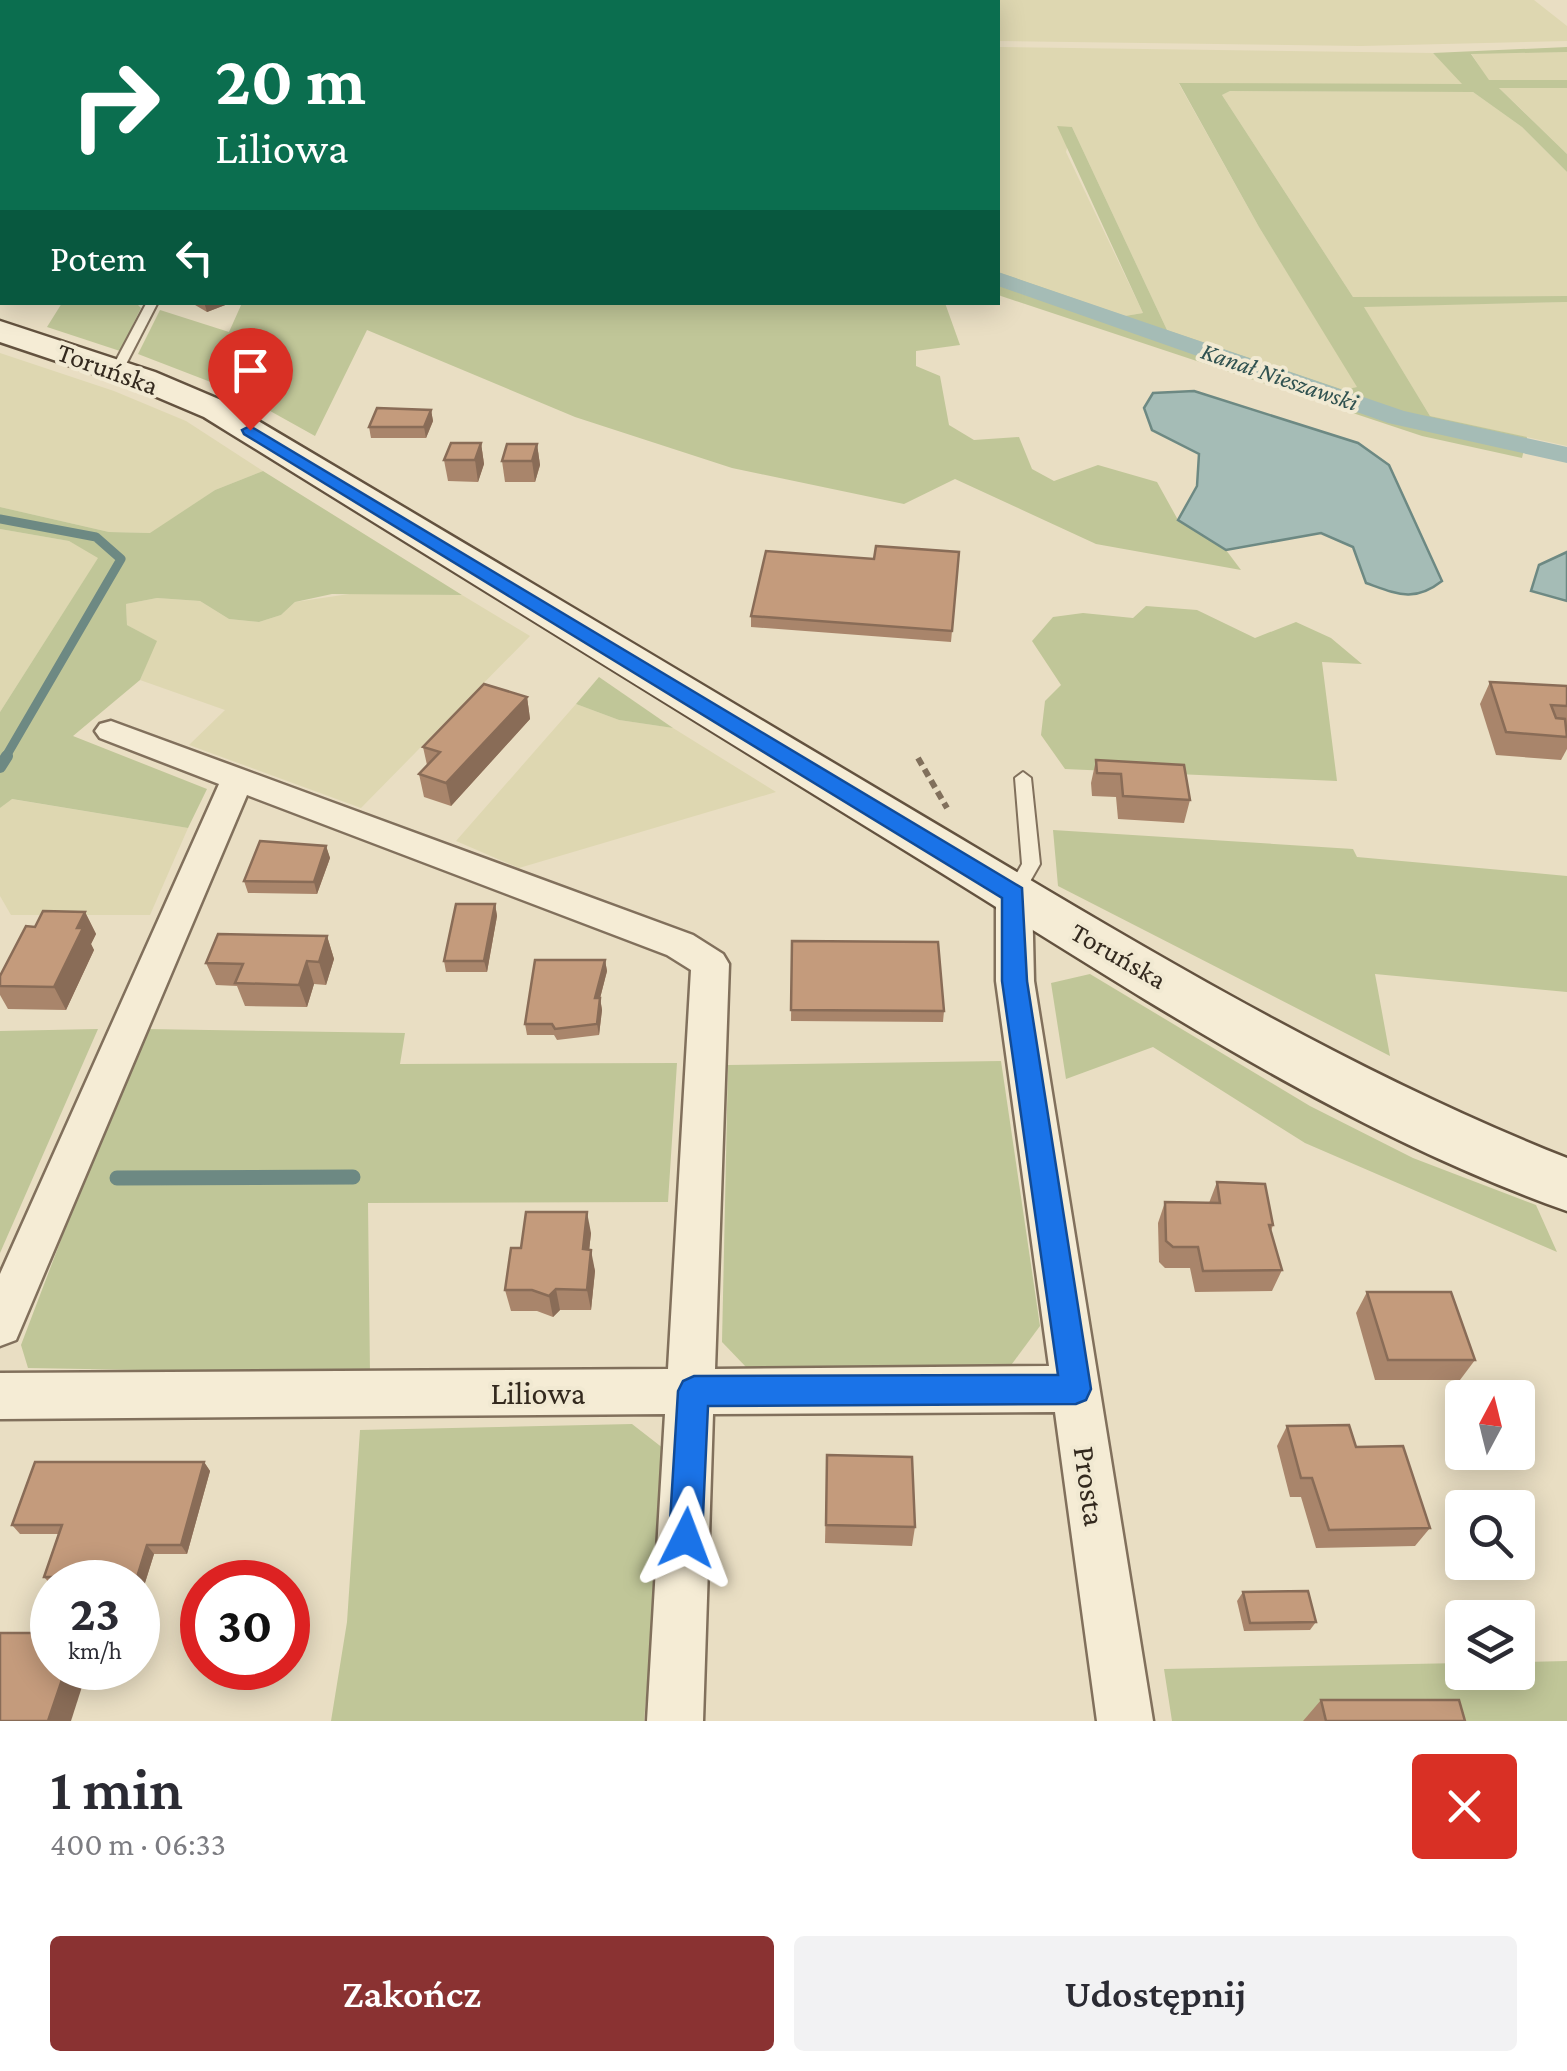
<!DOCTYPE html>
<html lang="pl">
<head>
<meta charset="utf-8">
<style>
	:root { --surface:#fff; --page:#f2f2f3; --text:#2b2b33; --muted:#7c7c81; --accent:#8a3232 }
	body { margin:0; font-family:"Crimson Pro",serif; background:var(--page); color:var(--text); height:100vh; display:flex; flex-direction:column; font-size:38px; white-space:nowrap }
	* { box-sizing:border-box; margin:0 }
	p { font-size:32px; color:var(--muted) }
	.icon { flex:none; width:55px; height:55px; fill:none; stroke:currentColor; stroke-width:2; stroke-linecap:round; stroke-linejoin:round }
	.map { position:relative; height:1721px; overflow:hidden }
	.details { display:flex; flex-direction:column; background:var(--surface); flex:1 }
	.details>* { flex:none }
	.hud { position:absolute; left:0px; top:0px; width:1000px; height:305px; box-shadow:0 5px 25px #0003; background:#0b6e4f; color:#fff; overflow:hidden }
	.needle { width:65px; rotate:7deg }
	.controls { position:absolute; left:1445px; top:1380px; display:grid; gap:20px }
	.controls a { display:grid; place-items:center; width:90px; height:90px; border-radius:10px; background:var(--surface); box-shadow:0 5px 25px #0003; font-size:50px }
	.speed { position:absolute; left:30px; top:1560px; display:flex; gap:20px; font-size:50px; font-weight:700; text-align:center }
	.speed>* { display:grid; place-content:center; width:130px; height:130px; border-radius:50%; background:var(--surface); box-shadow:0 5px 25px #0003; line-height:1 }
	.speed small { font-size:25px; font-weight:400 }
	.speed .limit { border:15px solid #d22; background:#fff; color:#111 }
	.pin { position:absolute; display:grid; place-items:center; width:85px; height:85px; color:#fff; margin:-102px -42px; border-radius:50% 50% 50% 0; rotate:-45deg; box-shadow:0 0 10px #0007 }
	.pin .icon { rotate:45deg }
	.me { position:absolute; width:110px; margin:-55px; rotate:3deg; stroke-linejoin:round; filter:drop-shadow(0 0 8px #0008) }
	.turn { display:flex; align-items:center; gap:35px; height:210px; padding:0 50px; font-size:45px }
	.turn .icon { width:130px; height:130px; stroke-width:2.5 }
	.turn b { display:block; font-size:70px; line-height:85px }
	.then { display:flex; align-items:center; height:95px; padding:0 50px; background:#0003; gap:20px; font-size:38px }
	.round { display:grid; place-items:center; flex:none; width:105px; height:105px; border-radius:10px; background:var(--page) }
	.head { display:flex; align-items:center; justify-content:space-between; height:170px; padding:0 50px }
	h1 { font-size:60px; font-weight:600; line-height:75px }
	.primary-button { display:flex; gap:20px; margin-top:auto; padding:20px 50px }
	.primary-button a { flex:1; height:115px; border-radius:10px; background:var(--accent); color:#fff; font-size:40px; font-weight:600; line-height:115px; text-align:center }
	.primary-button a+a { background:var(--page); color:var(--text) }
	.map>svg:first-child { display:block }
	.farmland { fill:#ded7b1 }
	.green { fill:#c0c698 }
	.water { fill:#a5bcb6; stroke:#6d8983; stroke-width:2.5 }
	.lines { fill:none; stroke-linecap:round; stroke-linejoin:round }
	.stream-far2 { stroke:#6d8983; stroke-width:9 }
	.stream-far1 { stroke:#6d8983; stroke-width:12 }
	.stream { stroke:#6d8983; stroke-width:15 }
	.canal { fill:#a5bcb6; fill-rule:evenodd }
	.lane-casing { stroke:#81705c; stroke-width:4 }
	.street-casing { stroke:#81705c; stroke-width:5 }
	.secondary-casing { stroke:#63523f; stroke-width:5 }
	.path { stroke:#81705c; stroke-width:6; stroke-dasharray:8 5; stroke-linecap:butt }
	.lane { fill:#f5ecd5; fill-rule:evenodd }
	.street { fill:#f5ecd5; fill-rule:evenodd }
	.secondary { fill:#f5ecd5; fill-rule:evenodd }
	.wall { fill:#a9856b }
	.shaded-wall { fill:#896c57 }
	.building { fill:#c49b7c; stroke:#896c57; stroke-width:2.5 }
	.route { fill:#1a73e8; stroke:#114b97; stroke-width:2.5 }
	.labels { text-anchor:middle; stroke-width:8; stroke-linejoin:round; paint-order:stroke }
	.far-water-label { font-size:25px; font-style:italic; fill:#2f5150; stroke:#f1e9d2 }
	.street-label { font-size:28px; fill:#33291e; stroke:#f1e9d2 }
	.near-street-label { font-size:32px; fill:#33291e; stroke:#f1e9d2 }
</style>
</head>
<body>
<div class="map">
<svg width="1567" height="1721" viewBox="0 0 1567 1721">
	<rect width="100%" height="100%" fill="#e9dec3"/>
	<g class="farmland">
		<path d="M319 0H771L777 2H323Z"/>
		<path d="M787 0H1534L1567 26V41L1361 46 998 41V2Z"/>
		<path d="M998 47 1433 53 1464 84H1179L1259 227 1358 387 1344 390 1167 330 1072 127 1066 152 1143 313 1125 316 998 272Z"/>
		<path d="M1567 52V80H1488L1471 53Z"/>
		<path d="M1498 87 1567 88V154L1521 109Z"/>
		<path d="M1230 91 1473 92 1522 127 1567 172V296L1353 297 1222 95Z"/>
		<path d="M1567 302V446L1430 416 1363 306Z"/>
		<path d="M0 353 114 391 186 421 263 471 215 490 151 533 109 532 0 507Z"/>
		<path d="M0 529 69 541 99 557 0 712Z"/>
		<path d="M356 593 462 595 530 636 361 808 189 745 225 710 140 680 156 641 127 625 126 604 157 598 200 601 229 619 259 622 281 615 295 602Z"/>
		<path d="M576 704 619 720 673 728 776 792 519 868 456 841Z"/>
		<path d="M11 799 188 828 150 915H11L0 896V808Z"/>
	</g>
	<g class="green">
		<path d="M1567 47V52L1471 54 1489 80H1567V88H1499L1567 154V172L1522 127 1473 92 1230 91 1222 95 1353 297 1567 296V302L1364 307 1430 416 1527 437 1522 458 1422 436 998 295V272L1125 316 1143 313 1057 126 1072 127 1167 330 1344 390 1357 387 1259 227 1179 83 1462 84 1433 53Z"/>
		<path d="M62 303H136L141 308 120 351 47 327Z"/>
		<path d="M242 303H945L960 345 916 351V366L940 376 949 425 974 440 1019 437 1032 469 1054 481 1098 465 1157 482 1178 520 1226 550 1241 570 1096 544 955 479 904 504 732 468 575 417 367 330 315 436 234 391 138 354 160 310 229 332Z"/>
		<path d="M263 471 462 595 332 594 295 602 281 615 259 622 229 619 200 601 157 598 126 604 127 625 157 641 140 680 73 736 207 789 188 828 12 799 0 808V712L98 558 69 541 0 529V507L109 532 150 533 215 490Z"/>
		<path d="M1146 606 1197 610 1255 638 1296 622 1331 638 1362 664 1322 662 1337 781 1065 769 1041 735 1045 701 1061 685 1032 641 1053 617 1083 613 1133 618Z"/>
		<path d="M599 677 673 728 619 720 576 704Z"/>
		<path d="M1053 830 1353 849 1357 857 1567 876V992L1375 974 1390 1056 1058 886Z"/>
		<path d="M1090 974 1310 1106 1413 1158 1536 1205 1557 1252 1305 1143 1153 1047 1066 1079 1051 983Z"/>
		<path d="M98 1029 0 1253V1031Z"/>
		<path d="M146 1029 405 1033 400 1064 677 1063 668 1202 368 1203 370 1374 28 1368 21 1345 113 1103Z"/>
		<path d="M1001 1061 1040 1326 1006 1372 746 1367 722 1342 728 1065Z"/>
		<path d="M632 1424 668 1452 644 1721H331L347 1622 360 1430Z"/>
		<path d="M1567 1661V1721H1172L1164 1669 1462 1663V1672H1518V1662Z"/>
	</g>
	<g class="water">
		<path d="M1194 391 1358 443 1389 465 1442 581C1414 603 1397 594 1366 583L1353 547 1321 533 1226 550 1178 520 1197 486 1199 454 1152 430 1144 408 1153 393Z"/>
		<path d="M1567 552V601L1531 591 1539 565Z"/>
	</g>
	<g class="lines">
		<path class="stream-far2" d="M0 519 96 537 121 559 5 758"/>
		<path class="stream-far1" d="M0 767 7 756"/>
		<path class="stream" d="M117 1178 353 1177"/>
		<g class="canal">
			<path d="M306 0H324L325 2H308Z"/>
			<path d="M998 272 1404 411 1567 447V463L1388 423 998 286Z"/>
		</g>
		<g class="lane-casing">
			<g id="lane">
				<path d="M147 302H158L123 370 113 372 111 370Z"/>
				<path d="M1023 772 1031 778 1040 864 1020 899 1014 900 1005 894 1022 864 1015 778Z"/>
			</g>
		</g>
		<g class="street-casing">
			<path id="street" d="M111 721 693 935 723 954 729 964 715 1369 1049 1366 996 981V894L1001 885 1014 881 1027 885 1032 894 1034 981 1153 1721H1097L1055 1412 713 1414 703 1721H647L665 1414 0 1419V1373L668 1369 691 970 667 955 247 795 16 1340 0 1346V1274L219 784 100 738 95 731 100 724Z"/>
		</g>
		<g class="secondary-casing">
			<path id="secondary" d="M0 321 155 372 228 403C461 541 693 679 926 818 1133 941 1342 1069 1567 1158V1211C1344 1132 1140 996 940 872 694 721 449 569 204 417L131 386 0 342Z"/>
		</g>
		<path class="path" d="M918 758 947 808"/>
		<use href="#lane" class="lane"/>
		<use href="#street" class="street"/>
		<use href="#secondary" class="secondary"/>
	</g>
	<g class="wall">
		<path d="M190 302H233L207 312Z"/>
		<path d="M431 410 433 421 426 438H371L369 427Z"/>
		<path d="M481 443 484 464 478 482 448 481 444 460Z"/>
		<path d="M537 444 540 465 535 482H505L502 461Z"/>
		<path d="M959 552 951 642 751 627V616L874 559Z"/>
		<path d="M1490 682 1567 686V749L1561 760 1496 755 1480 704Z"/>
		<path d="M527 697 530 719 451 806 424 797 419 774 427 765 423 747Z"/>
		<path d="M1096 760 1190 800 1184 823 1118 819 1116 797 1092 796 1091 783Z"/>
		<path d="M326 846 330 858 317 894 248 893 244 881Z"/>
		<path d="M495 904 497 916 487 972H446L444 961Z"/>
		<path d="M85 912 96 934 91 944 94 950 66 1010 8 1009 0 995V976L35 927Z"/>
		<path d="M327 936 334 959 326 985 314 984 307 1007 245 1006 237 986 216 985 206 963Z"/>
		<path d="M792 941 944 1011 943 1022 791 1021Z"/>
		<path d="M605 960 607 971 600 998 602 1010 599 1035 557 1040 554 1035H527L525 1024Z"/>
		<path d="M1217 1182 1273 1225 1271 1231 1282 1270 1272 1291 1195 1292 1190 1268H1165L1159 1262 1158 1223 1165 1202 1209 1203Z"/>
		<path d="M591 1233 589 1250 595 1271 591 1310H560L553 1317 537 1311H511L505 1290 521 1248Z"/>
		<path d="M1367 1292 1475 1360 1460 1380H1375L1356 1313Z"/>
		<path d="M1287 1426 1356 1447 1430 1528 1415 1546 1316 1548 1301 1497H1290L1277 1446Z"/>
		<path d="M827 1455 915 1527 912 1546 825 1543Z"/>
		<path d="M204 1462 210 1471 187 1554H154L144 1586H138V1582H52V1586L44 1577 58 1534H20L12 1525Z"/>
		<path d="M1243 1592 1316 1622 1310 1630 1244 1631 1237 1601Z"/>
		<path d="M1321 1700 1326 1721H1303Z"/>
	</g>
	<g class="shaded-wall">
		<path d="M204 302H233L207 312Z"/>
		<path d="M431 410 433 421 426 438 424 427Z"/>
		<path d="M481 443 484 464 478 482 475 460Z"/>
		<path d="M537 444 540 465 535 482 532 461Z"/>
		<path d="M527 697 530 719 451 806 446 783Z"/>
		<path d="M326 846 330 858 317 894 314 882Z"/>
		<path d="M495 904 497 916 487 972 484 961Z"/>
		<path d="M85 912 96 934 91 944 94 950 66 1010 54 987 77 928Z"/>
		<path d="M327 936 334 959 326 985 319 962Z"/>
		<path d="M605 960 607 971 597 1010 595 998Z"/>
		<path d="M307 961 314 984 307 1007 299 985Z"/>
		<path d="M600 998 602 1010 599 1035 597 1024Z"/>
		<path d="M587 1212 591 1233 587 1270 583 1249Z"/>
		<path d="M591 1250 595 1271 591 1310 587 1290Z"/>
		<path d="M556 1289 560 1310 553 1317 549 1296Z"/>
		<path d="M204 1462 210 1471 187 1554 181 1545Z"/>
		<path d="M147 1545 154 1554 144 1586 137 1577Z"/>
		<path d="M66 1668H88L71 1721H48Z"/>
	</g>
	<g class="building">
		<path d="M377 408 431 410 424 427H369Z"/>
		<path d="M451 443H481L475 460H444Z"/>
		<path d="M507 444H537L532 461H502Z"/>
		<path d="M876 546 959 552 952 631 751 616 766 551 874 559Z"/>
		<path d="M1490 682 1567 686V706L1551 705 1556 718 1565 719 1567 737 1506 732Z"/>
		<path d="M484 684 527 697 446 783 419 774 440 752 423 747Z"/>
		<path d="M1096 760 1184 765 1190 800 1123 796 1121 774 1097 773Z"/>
		<path d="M260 841 326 846 314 882 244 881Z"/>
		<path d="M456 904H495L484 961H444Z"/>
		<path d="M43 911 85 912 77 928H83L54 987 0 986V976L26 926 35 927Z"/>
		<path d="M218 934 327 936 319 962 307 961 299 985 235 983 243 964 206 963Z"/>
		<path d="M792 941 938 942 944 1011 791 1010Z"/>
		<path d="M535 960H605L595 998H600L597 1024 555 1029 552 1024H525Z"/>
		<path d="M1217 1182 1265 1184 1273 1225H1269L1282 1270 1203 1271 1198 1247H1173L1166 1241 1165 1202 1220 1203Z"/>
		<path d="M526 1212H587L583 1249 591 1250 587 1290 556 1289 549 1296 532 1290H505L511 1248H521Z"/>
		<path d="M1367 1292H1451L1475 1360H1388Z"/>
		<path d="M1349 1425 1356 1447 1403 1446 1430 1528 1329 1530 1312 1478H1301L1287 1426Z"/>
		<path d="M827 1455 912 1457 915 1527 826 1525Z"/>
		<path d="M35 1462H204L181 1545H147L137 1577H44L62 1525H12Z"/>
		<path d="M1308 1591 1316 1622 1250 1623 1243 1592Z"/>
		<path d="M0 1633H52V1668H66L48 1721H0Z"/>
		<path d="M1321 1700H1459L1465 1721H1326Z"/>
	</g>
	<path class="route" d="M250 426 1022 888 1027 981 1091 1389 1086 1400 1076 1404 708 1406 702 1538 697 1549 686 1554 674 1549 669 1538 678 1391 683 1381 694 1376 1058 1375 1002 981V898L244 434 242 430Z"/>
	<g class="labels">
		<g class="far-water-label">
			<text transform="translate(1280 376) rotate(19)" y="9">Kanał Nieszawski</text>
		</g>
		<g class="street-label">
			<text transform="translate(108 368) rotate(20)" y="10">Toruńska</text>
			<text transform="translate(1119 955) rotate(30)" y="10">Toruńska</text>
		</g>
		<g class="near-street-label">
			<text x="538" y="1404">Liliowa</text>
			<text transform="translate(1090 1486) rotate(82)" y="11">Prosta</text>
		</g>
	</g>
</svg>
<div class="controls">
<a><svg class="needle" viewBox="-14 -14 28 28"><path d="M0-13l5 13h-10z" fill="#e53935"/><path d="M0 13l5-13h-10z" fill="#7c7c81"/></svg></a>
<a><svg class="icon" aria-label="search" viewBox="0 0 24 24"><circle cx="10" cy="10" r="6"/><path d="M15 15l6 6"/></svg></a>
<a><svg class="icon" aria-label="layers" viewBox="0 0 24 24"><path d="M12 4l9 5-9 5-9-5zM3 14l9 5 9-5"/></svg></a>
</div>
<div class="speed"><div>23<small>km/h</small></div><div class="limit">30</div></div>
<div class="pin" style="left:250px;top:430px;background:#d93025"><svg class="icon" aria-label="arrive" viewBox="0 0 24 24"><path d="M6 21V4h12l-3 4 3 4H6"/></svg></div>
<svg class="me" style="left:686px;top:1538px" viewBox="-20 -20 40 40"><path d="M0-17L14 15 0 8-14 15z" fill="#1a73e8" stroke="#fff" stroke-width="4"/></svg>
<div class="hud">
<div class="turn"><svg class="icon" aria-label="right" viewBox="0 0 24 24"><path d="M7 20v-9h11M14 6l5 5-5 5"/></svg><div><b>20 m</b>Liliowa</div></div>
<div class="then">Potem<svg class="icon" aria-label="left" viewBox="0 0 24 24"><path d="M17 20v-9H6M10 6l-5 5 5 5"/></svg></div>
</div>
</div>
<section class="details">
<div class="head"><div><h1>1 min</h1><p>400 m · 06:33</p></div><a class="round" style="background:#d93025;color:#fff"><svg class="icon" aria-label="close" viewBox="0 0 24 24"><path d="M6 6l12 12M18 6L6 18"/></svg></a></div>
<div class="primary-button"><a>Zakończ</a><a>Udostępnij</a></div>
</section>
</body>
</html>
